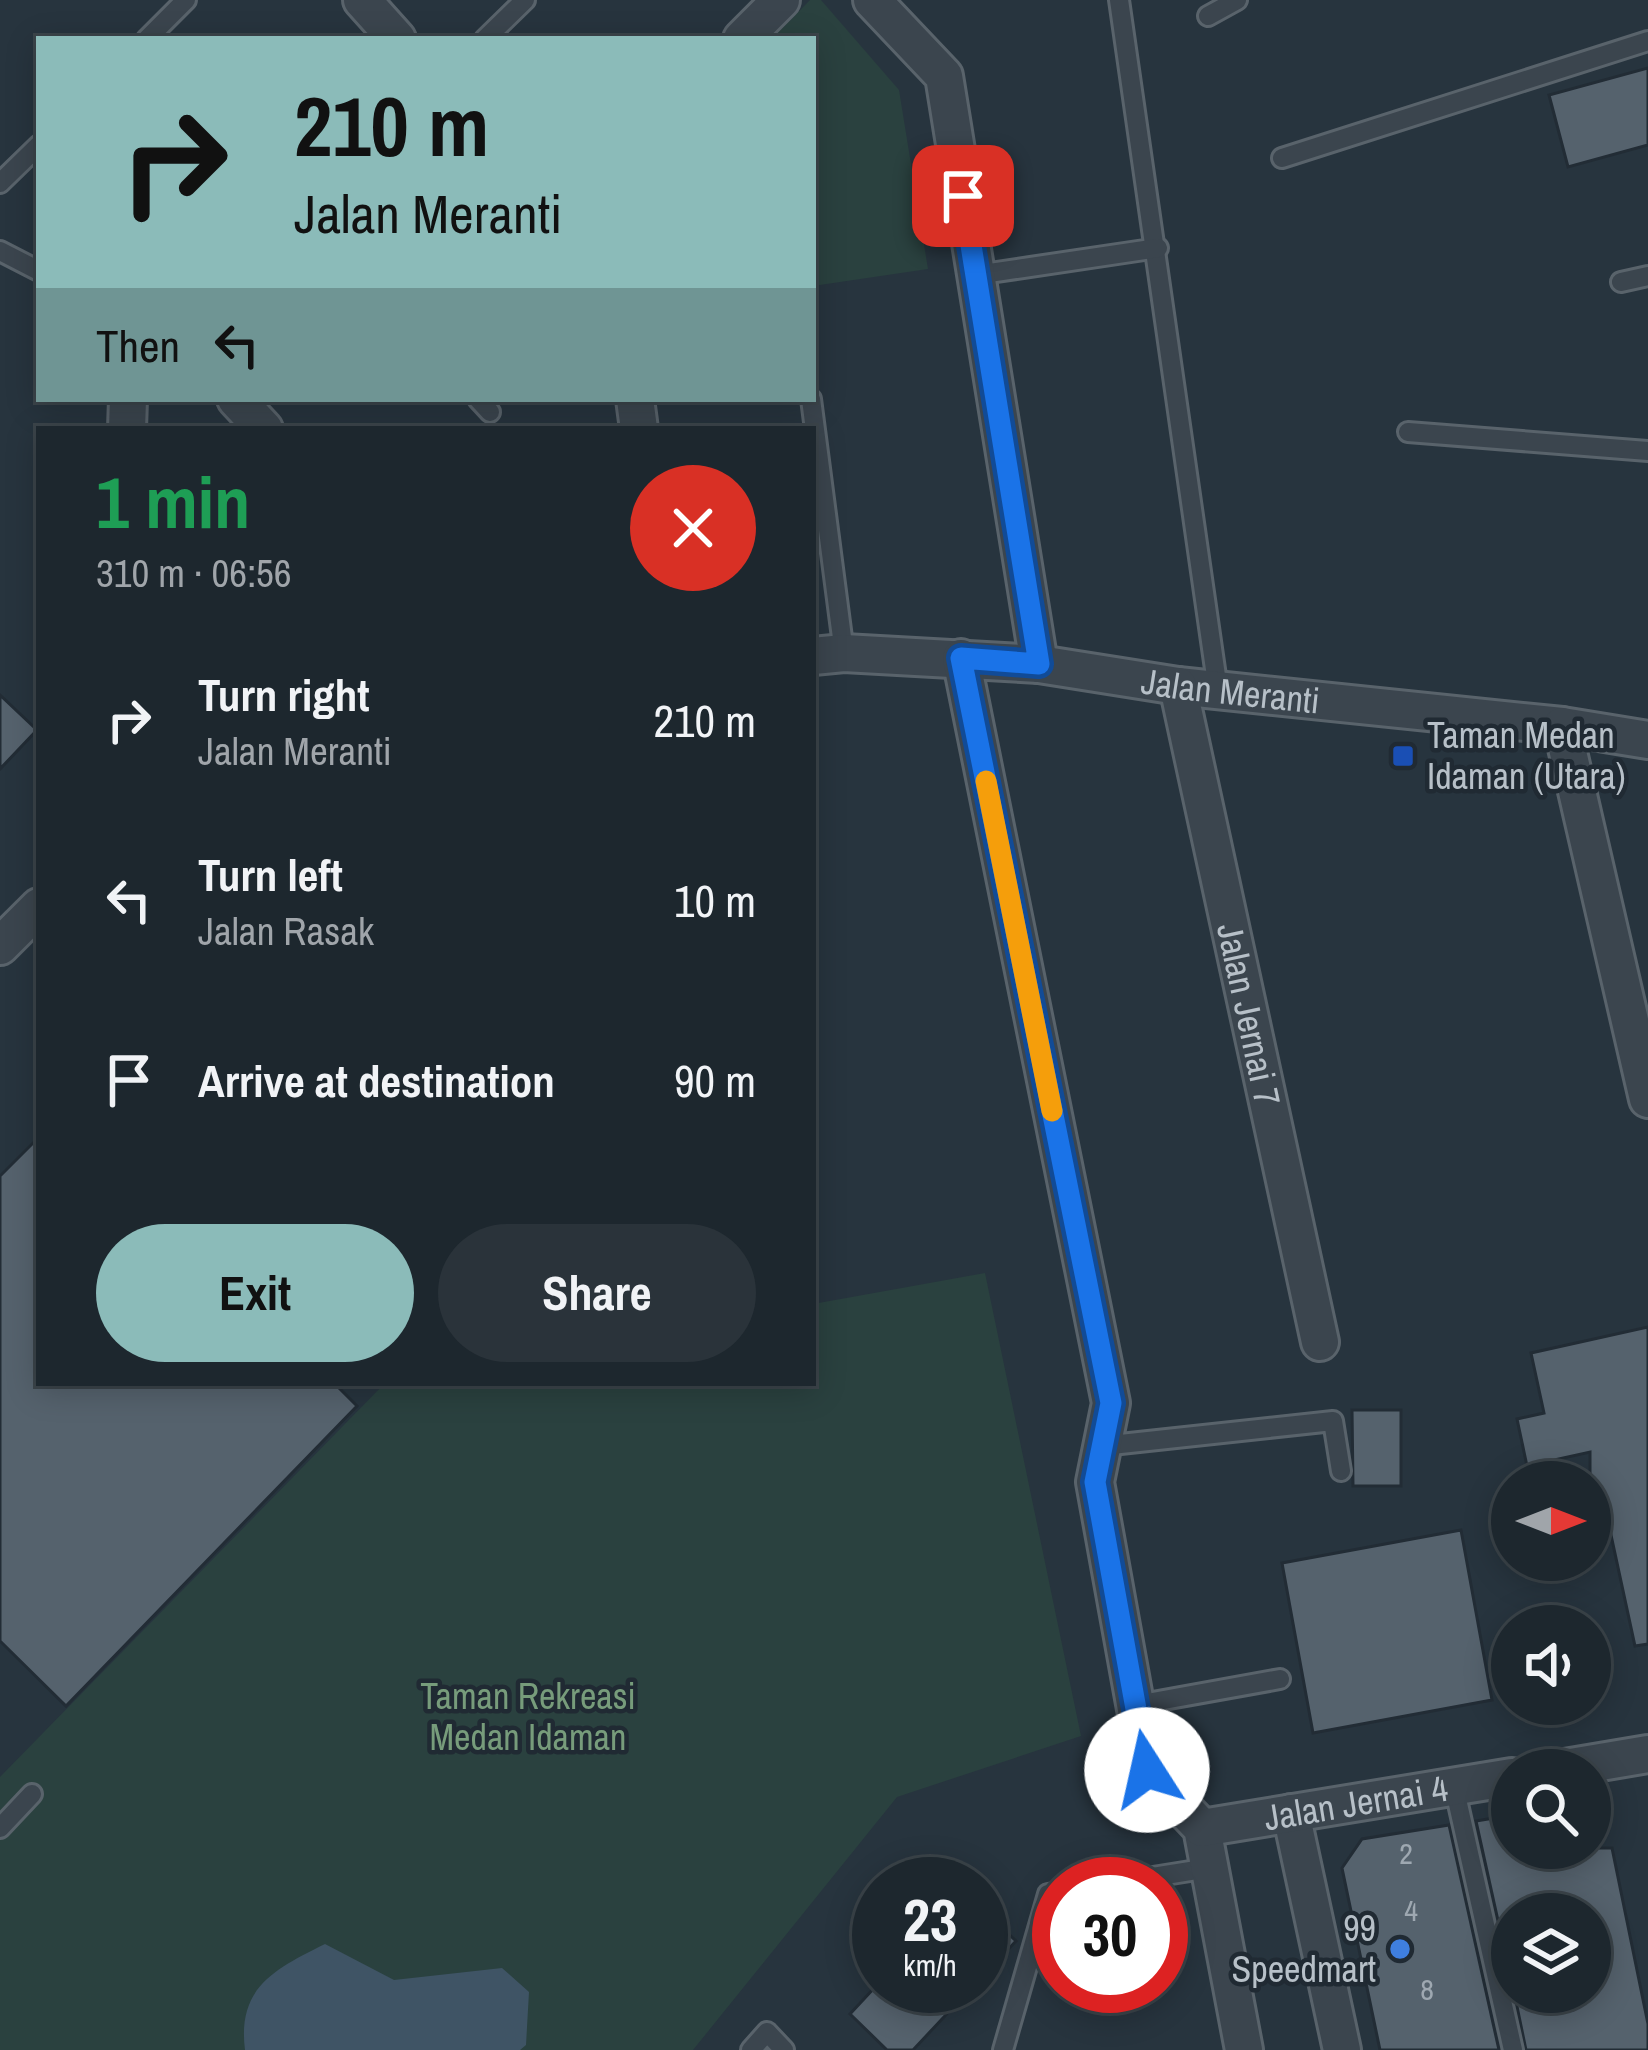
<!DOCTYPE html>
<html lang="en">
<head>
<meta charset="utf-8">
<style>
	:root { --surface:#1d272e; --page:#2a333a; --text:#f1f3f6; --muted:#a0a5aa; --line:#3b444a; --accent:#8bbbb9 }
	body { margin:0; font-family:"Archivo Narrow",sans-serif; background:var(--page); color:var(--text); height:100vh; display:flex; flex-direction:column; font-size:45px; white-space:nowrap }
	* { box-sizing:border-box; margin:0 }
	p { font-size:39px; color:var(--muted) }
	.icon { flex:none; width:66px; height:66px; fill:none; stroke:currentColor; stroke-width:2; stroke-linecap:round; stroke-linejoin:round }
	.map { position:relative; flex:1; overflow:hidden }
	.details { position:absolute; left:36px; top:426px; width:780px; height:960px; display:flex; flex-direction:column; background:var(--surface); border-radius:0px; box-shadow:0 6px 30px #0003,0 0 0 3px var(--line) }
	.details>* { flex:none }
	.top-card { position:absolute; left:36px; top:36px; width:780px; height:366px; border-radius:0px; box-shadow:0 6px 30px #0003,0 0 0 3px var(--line); background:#8bbbb9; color:#111; overflow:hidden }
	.needle { width:78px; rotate:90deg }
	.buttons { position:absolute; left:1491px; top:1461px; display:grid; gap:24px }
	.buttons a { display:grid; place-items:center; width:120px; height:120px; border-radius:50%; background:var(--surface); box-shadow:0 6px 30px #0003,0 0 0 3px var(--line); font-size:60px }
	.speed { position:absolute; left:852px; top:1857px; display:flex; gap:24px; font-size:60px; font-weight:700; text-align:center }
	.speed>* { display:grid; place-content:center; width:156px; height:156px; border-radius:50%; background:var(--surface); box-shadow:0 6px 30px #0003,0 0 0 3px var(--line); line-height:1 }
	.speed small { font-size:30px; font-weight:400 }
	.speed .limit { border:18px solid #d22; background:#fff; color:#111 }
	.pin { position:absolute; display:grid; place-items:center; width:102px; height:102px; color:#fff; margin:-51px; border-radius:24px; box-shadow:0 6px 18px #0006 }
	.me { position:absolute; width:132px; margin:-66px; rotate:350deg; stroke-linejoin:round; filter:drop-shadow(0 0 9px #0008) }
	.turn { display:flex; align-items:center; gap:42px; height:252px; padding:0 60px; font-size:54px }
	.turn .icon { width:156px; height:156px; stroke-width:2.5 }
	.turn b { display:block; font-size:84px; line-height:102px }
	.then { display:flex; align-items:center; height:114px; padding:0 60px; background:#0003; gap:24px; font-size:45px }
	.round { display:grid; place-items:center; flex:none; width:126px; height:126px; border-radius:63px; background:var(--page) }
	.summary { display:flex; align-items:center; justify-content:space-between; height:204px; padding:0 60px }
	h1 { font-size:72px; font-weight:800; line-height:90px; color:#1e9e55 }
	.primary-button { display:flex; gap:24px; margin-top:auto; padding:24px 60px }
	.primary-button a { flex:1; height:138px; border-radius:72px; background:var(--accent); color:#111; font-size:48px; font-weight:800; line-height:138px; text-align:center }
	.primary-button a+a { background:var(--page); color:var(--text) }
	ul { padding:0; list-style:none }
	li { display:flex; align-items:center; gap:36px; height:180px; padding:0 60px }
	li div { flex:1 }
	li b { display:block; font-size:45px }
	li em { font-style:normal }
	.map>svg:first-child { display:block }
	.green { fill:#2a413f }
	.water { fill:#3f5465 }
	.building { fill:#55626d; stroke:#222c35; stroke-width:3 }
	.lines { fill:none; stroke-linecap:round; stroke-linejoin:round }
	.service-casing { stroke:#59636b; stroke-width:24 }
	.minor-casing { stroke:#59636b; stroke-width:42 }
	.service { stroke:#3b454e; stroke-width:18 }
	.minor { stroke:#3b454e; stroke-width:36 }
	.route-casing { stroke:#114b97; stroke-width:30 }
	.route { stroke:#1a73e8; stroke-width:21 }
	.slow { stroke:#f59e0b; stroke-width:21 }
	.transit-dot { fill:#1a4fb4; stroke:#202a33; stroke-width:4.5 }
	.shop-dot { fill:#3f7fe0; stroke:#202a33; stroke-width:4.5 }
	.labels { text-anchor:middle; stroke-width:9; stroke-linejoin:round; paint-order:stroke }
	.number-label { font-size:30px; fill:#9ea8b1 }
	.street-label { font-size:36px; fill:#b7c0c8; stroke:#202a33 }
	.poi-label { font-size:36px; fill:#b7c0c8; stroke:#202a33; text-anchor:start }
	.park-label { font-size:36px; fill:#779c7b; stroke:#202a33 }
</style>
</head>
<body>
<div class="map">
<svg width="1648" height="2050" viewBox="0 0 1648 2050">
	<rect width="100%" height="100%" fill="#27343e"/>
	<g class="green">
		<path d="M810 0H821L899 90 928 269 813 286V39H772Z"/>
		<path d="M985 1273 1081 1736 897 1797 693 2050H0V1777L385 1383H813V1304Z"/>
	</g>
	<path class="water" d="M325 1944 394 1980 502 1968 529 1992 526 2045 520 2050H245C237 1987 275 1969 325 1944Z"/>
	<g class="building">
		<path d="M1648 68V145L1568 167 1549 95Z"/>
		<path d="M0 695 37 730 0 769Z"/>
		<path d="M39 1137V1383H334L357 1406 66 1706 0 1641V1176Z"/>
		<path d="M1648 1327V1644L1635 1646 1611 1535 1590 1540V1452L1527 1466 1517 1419 1544 1413 1531 1353Z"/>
		<path d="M1352 1410H1401V1486H1353Z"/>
		<path d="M1461 1530 1492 1700 1313 1733 1282 1563Z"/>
		<path d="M1512 1815V1848H1612L1648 2024V2050H1526L1514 1992H1590V1914H1512V1984L1476 1821Z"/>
		<path d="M1449 1825 1499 2050H1380L1342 1868 1362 1839Z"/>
		<path d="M981 1908 1016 1941 981 1978Z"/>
		<path d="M876 1986H973L913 2050H887L850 2014Z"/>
	</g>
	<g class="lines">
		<g class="service-casing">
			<g id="service">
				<path d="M1119 0 1218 690"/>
				<path d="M1208 16 1237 0"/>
				<path d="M147 39 186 0"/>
				<path d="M485 39 525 0"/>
				<path d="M1282 158 1648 41"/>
				<path d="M0 183 39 145"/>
				<path d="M0 251 39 271"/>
				<path d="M976 275 1158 248"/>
				<path d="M1621 282 1648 276"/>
				<path d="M478 399 490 412"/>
				<path d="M811 399 844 653"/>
				<path d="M1408 432 1648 451"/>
				<path d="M1102 1446 1333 1421 1341 1471"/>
				<path d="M1136 1705 1280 1679"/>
				<path d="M1454 1786 1513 2050"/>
				<path d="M0 1828 32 1794"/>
				<path d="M1109 1884 1209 1868"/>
				<path d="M751 2050 767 2032 784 2050"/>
				<path d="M1003 2050 1048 1894 1059 1892"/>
			</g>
		</g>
		<g class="minor-casing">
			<g id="minor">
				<path d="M362 0 397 39"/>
				<path d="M872 0 944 76 1039 664"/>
				<path d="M742 39 781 0"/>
				<path d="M236 399 264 429"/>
				<path d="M635 399 639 429"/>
				<path d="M127 429 128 399"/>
				<path id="s1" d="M813 656 844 653 1039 664 1178 686 1562 726 1648 740"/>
				<path d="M961 658 1111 1403 1095 1482 1147 1770 1202 1828 1244 2050"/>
				<path id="s2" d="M1178 686 1320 1342"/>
				<path d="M1562 726 1648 1099"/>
				<path d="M0 946 39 907"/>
				<path d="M1553 1770 1648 1754"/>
				<path d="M1291 1813 1342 2050"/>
				<path id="s3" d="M1202 1828 1512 1777"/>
			</g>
		</g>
		<use href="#service" class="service"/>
		<use href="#minor" class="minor"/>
	</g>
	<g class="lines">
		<g class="route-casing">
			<path id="route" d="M963 196 1039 664 961 658 1111 1403 1095 1482 1147 1770"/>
		</g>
		<use href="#route" class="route"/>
		<path class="slow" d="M986 781 1052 1111"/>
	</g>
	<rect class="transit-dot" x="1391" y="744" width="24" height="24" rx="6"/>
	<circle class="shop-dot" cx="1400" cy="1949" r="12"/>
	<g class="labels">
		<g class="number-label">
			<text x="1406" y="1864">2</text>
			<text x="1411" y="1921">4</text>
			<text x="1427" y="2000">8</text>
		</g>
		<g class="street-label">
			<text dy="13" stroke="none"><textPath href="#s1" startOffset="420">Jalan Meranti</textPath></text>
			<text dy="13" stroke="none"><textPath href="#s2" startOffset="336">Jalan Jernai 7</textPath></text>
			<text dy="13" stroke="none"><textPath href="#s3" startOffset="156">Jalan Jernai 4</textPath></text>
		</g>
		<g class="poi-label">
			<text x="1427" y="748">Taman Medan<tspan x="1427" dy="41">Idaman (Utara)</tspan></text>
			<text x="1376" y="1941" text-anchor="end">99<tspan x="1376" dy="41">Speedmart</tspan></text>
		</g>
		<g class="park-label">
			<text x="528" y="1709">Taman Rekreasi<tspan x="528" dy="41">Medan Idaman</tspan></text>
		</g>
	</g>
</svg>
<div class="buttons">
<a><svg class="needle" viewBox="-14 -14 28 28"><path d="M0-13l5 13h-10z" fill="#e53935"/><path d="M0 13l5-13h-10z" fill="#a0a5aa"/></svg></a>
<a><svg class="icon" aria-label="sound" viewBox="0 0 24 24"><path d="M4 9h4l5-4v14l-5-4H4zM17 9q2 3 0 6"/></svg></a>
<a><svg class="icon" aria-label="search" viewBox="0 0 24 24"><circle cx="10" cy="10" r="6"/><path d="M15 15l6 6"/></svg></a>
<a><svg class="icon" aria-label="layers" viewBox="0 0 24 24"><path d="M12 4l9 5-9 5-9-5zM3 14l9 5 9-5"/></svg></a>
</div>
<div class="speed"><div>23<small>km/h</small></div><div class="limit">30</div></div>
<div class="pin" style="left:963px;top:196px;background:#d93025"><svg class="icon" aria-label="arrive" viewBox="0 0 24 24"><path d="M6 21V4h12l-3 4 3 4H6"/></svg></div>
<svg class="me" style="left:1147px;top:1770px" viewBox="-20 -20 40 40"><circle r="19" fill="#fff"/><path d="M0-13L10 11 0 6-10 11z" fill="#1a73e8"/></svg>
<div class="top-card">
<div class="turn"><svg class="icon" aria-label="right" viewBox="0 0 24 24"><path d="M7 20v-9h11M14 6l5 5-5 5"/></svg><div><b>210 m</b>Jalan Meranti</div></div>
<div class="then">Then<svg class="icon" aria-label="left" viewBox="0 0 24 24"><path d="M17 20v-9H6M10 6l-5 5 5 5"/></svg></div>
</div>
<section class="details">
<div class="summary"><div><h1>1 min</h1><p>310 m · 06:56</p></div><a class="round" style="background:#d93025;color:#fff"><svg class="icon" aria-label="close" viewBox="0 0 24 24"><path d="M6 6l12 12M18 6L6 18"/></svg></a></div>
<ul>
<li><svg class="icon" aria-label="right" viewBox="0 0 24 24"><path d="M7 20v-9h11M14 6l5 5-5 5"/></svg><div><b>Turn right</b><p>Jalan Meranti</p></div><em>210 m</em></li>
<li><svg class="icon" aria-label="left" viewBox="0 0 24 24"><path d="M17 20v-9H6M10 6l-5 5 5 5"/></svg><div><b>Turn left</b><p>Jalan Rasak</p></div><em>10 m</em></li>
<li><svg class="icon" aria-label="arrive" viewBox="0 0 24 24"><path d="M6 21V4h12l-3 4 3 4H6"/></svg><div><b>Arrive at destination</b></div><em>90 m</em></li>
</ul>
<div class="primary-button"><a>Exit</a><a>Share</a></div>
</section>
</div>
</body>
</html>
